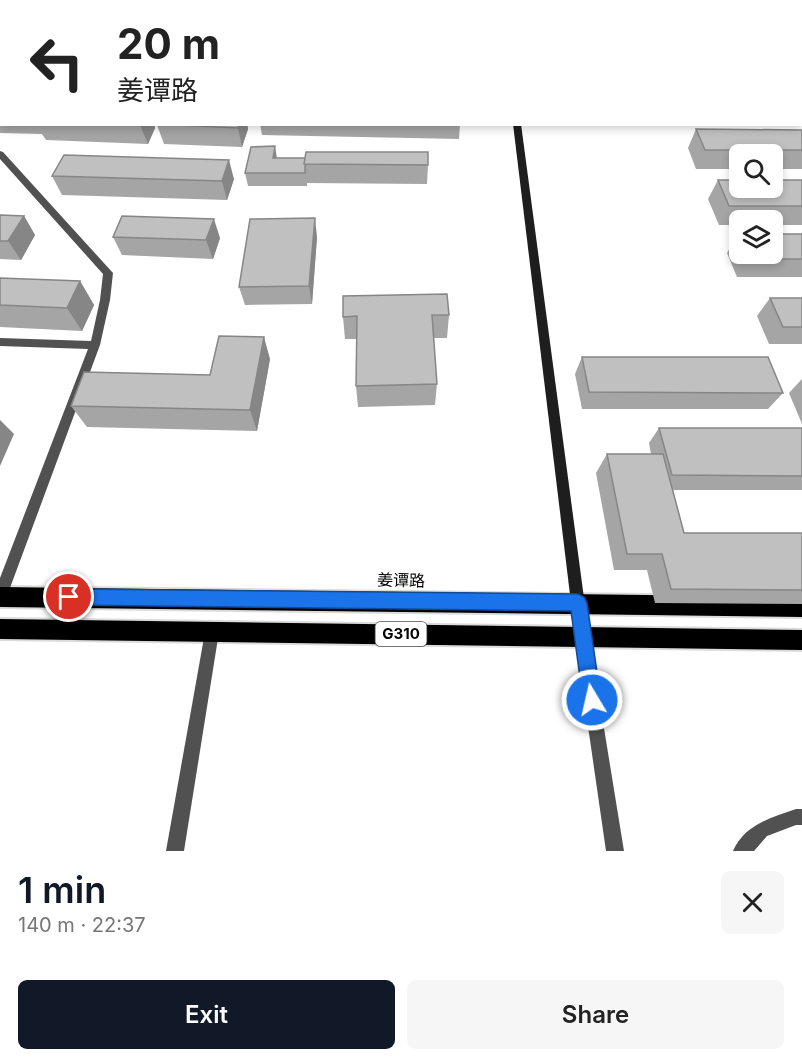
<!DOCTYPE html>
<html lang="en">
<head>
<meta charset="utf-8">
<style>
	:root { --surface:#fff; --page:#f6f6f6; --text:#222; --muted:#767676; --accent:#111827 }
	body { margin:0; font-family:Inter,"Noto Sans SC",sans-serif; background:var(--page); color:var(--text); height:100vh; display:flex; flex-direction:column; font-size:22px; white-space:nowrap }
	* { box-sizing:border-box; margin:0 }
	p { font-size:20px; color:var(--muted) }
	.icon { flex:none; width:33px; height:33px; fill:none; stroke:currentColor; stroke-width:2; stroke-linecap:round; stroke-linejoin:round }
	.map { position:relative; height:851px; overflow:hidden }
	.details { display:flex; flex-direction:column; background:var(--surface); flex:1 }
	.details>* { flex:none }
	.top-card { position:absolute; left:0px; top:0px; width:802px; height:126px; box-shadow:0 3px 9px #0003; background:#fff; color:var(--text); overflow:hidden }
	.controls { position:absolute; left:729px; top:144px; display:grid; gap:12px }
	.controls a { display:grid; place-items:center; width:54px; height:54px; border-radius:9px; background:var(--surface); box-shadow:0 3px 9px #0003; font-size:30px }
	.pin { position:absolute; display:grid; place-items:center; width:51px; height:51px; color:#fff; margin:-26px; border:3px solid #fff; border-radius:50%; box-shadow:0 2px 6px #0007 }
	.me { position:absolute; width:66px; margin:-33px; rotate:351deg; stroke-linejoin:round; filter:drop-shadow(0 0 4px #0008) }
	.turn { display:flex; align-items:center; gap:21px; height:126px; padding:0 18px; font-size:27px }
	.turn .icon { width:78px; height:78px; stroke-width:2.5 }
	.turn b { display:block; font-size:42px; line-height:51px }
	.round { display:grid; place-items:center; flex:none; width:63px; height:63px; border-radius:9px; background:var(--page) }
	.summary { display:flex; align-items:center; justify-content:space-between; height:102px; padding:0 18px }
	h1 { font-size:36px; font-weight:600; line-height:45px; color:var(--accent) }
	.primary-button { display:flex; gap:12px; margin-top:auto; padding:12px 18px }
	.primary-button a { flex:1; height:69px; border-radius:9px; background:var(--accent); color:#fff; font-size:24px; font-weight:600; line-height:69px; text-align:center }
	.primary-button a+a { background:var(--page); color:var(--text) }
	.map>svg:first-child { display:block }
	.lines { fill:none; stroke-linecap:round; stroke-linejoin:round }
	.trunk-casing { stroke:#dbdbdb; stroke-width:4 }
	.service { fill:#515151; fill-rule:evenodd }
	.minor { fill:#515151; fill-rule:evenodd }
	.secondary { fill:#1e1e1e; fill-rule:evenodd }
	.trunk { fill:#000; fill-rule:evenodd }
	.wall { fill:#a5a5a5 }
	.shaded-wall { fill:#868686 }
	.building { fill:#c0c0c0; stroke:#868686; stroke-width:1.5 }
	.route { fill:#1a73e8; stroke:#114b97; stroke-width:1.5 }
	.labels { text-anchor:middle; stroke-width:4.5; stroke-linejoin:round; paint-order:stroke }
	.shield { fill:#fff; stroke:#4c4c4c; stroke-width:1.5 }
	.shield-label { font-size:15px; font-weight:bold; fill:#000 }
	.street-label { font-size:16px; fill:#000; stroke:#fff }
</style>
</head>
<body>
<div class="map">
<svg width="802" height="851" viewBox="0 0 802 851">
	<rect width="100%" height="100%" fill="#fff"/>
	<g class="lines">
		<g class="trunk-casing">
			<g id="trunk">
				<path d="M0 587 802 597V617L0 607Z"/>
				<path d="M0 619 802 630V650L0 639Z"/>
			</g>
		</g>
		<g class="service">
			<path d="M0 87H2L0 93Z"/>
			<path d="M0 151 3 152 113 273 110 300 100 345 7 596 5 601 0 603V578L88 349 0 346V338L91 341 100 300 103 274 0 159Z"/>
			<path d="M212 625 217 627 219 632 184 851H166L205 632 207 627Z"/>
			<path d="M796 809H802V825H796L767 836 754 851H733C745 824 771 818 796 809Z"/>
		</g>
		<g class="minor">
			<path d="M405 0 404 2H365L368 0Z"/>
			<rect x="0" y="16" width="2" height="4"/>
			<path d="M582 629 587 631 589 636 624 851H606L575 636 577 631Z"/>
		</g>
		<g class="secondary">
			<path d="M494 0H500L501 2H494Z"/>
			<path d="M513 124H521L589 636 587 641 582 643 577 641 575 636Z"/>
		</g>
		<use href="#trunk" class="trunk"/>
	</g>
	<g class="wall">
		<rect x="0" y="19" width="2" height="32"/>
		<rect x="801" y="88" width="1" height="36"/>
		<path d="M0 99H2V124H154L155 128 148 144 46 140 42 134 0 133Z"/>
		<path d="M247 124 248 129 242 147 164 144 157 125Z"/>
		<path d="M260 124H460L459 139 262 135Z"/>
		<path d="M696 129 802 130V169H772V154H740V169H696L688 148Z"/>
		<path d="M277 158 428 165 427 184 307 183V186H248L245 173Z"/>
		<path d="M52 176 234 179 227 200 62 195Z"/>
		<path d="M718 180H802V225H772V220H740V225H719L708 199Z"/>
		<path d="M0 215 24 216 35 235 21 260 0 259Z"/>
		<path d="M738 234H740V254H772L802 234V277H737L727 253Z"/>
		<path d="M113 237 220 238 213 259 122 255Z"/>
		<path d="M317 237 312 304 245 305 239 287Z"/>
		<path d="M0 278 80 281 94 305 82 331 0 327Z"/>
		<path d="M770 298H802V344H769L757 316Z"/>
		<path d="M449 315 447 338H433L437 384 435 405 358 407 356 386 357 339H345L343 317Z"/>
		<path d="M582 357 783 393 768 409H582L575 374Z"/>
		<path d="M270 359 257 431 87 427 71 406 210 375Z"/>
		<path d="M802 379V424L789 393Z"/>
		<path d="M659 428H802V490H673L684 533H802V604L655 603 647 570H614L596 473 607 454H651L649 443Z"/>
	</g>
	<g class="shaded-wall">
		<path d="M154 124 155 128 148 144 140 125Z"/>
		<path d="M239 124H247L248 129 242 147 238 128Z"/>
		<path d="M275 146 277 159 273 158Z"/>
		<path d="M229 160 234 179 227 200 222 181Z"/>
		<path d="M24 216 35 235 21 260 8 241Z"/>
		<path d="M315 218 317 237 312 304 309 286Z"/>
		<path d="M214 219 220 238 213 259 206 240Z"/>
		<path d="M80 281 94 305 82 331 67 308Z"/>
		<path d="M264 337 270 359 257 431 250 410Z"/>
		<path d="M0 420 14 434 0 466Z"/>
	</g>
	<g class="building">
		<rect x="0" y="19" width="2" height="13"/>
		<rect x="801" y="88" width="1" height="17"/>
		<rect x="0" y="99" width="2" height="15"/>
		<path d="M157 124H239L238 128Z"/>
		<path d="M696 129 802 130V150H705Z"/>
		<path d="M275 146 273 158H305V173H245L251 147Z"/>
		<path d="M306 152H428V165L304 164Z"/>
		<path d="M64 155 229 160 222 181 52 176Z"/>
		<path d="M718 180H740V188H772V180H802V206H729Z"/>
		<path d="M0 215 24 216 8 241H0Z"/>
		<path d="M122 216 214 219 206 240 113 237Z"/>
		<path d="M315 218 309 286 239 287 250 219Z"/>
		<path d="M772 234H802V259H749L746 254H772Z"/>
		<path d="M0 278 80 281 67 308 0 305Z"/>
		<path d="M447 294 449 315H432L437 384 356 386 357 316 343 317V296Z"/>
		<path d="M770 298H802V327H783Z"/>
		<path d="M219 336 264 337 250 410 71 406 84 372 210 375Z"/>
		<path d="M582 357H768L783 393 589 392Z"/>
		<path d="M659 428H802V476L672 475Z"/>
		<path d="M607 454H663L684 533H802V590L671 589 662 554H627Z"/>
	</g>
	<path class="route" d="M69 589 578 594 584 597 587 603 601 700 598 707 592 709 586 707 583 700 571 611 69 605 64 603 61 597 64 592Z"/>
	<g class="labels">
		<rect class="shield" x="375.5" y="622" width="51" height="24" rx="4.5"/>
		<g class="shield-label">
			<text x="401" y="639">G310</text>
		</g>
		<g class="street-label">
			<text transform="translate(401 580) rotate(1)" y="6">姜谭路</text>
		</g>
	</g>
</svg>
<div class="controls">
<a><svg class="icon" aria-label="search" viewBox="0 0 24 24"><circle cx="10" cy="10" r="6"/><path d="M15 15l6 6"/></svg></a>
<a><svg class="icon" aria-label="layers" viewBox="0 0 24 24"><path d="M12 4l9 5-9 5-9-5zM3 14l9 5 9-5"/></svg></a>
</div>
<div class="pin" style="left:69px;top:597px;background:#d93025"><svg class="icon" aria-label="arrive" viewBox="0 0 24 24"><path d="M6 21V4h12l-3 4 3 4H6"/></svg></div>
<svg class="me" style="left:592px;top:700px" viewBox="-20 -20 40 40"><circle r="17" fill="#1a73e8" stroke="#fff" stroke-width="3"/><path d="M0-11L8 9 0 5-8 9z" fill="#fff"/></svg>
<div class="top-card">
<div class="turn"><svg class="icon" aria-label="left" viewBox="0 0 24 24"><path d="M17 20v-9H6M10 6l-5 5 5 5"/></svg><div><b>20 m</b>姜谭路</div></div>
</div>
</div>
<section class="details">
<div class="summary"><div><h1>1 min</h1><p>140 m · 22:37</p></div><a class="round"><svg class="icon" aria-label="close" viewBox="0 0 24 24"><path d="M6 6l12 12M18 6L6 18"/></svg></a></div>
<div class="primary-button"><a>Exit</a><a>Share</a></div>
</section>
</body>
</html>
